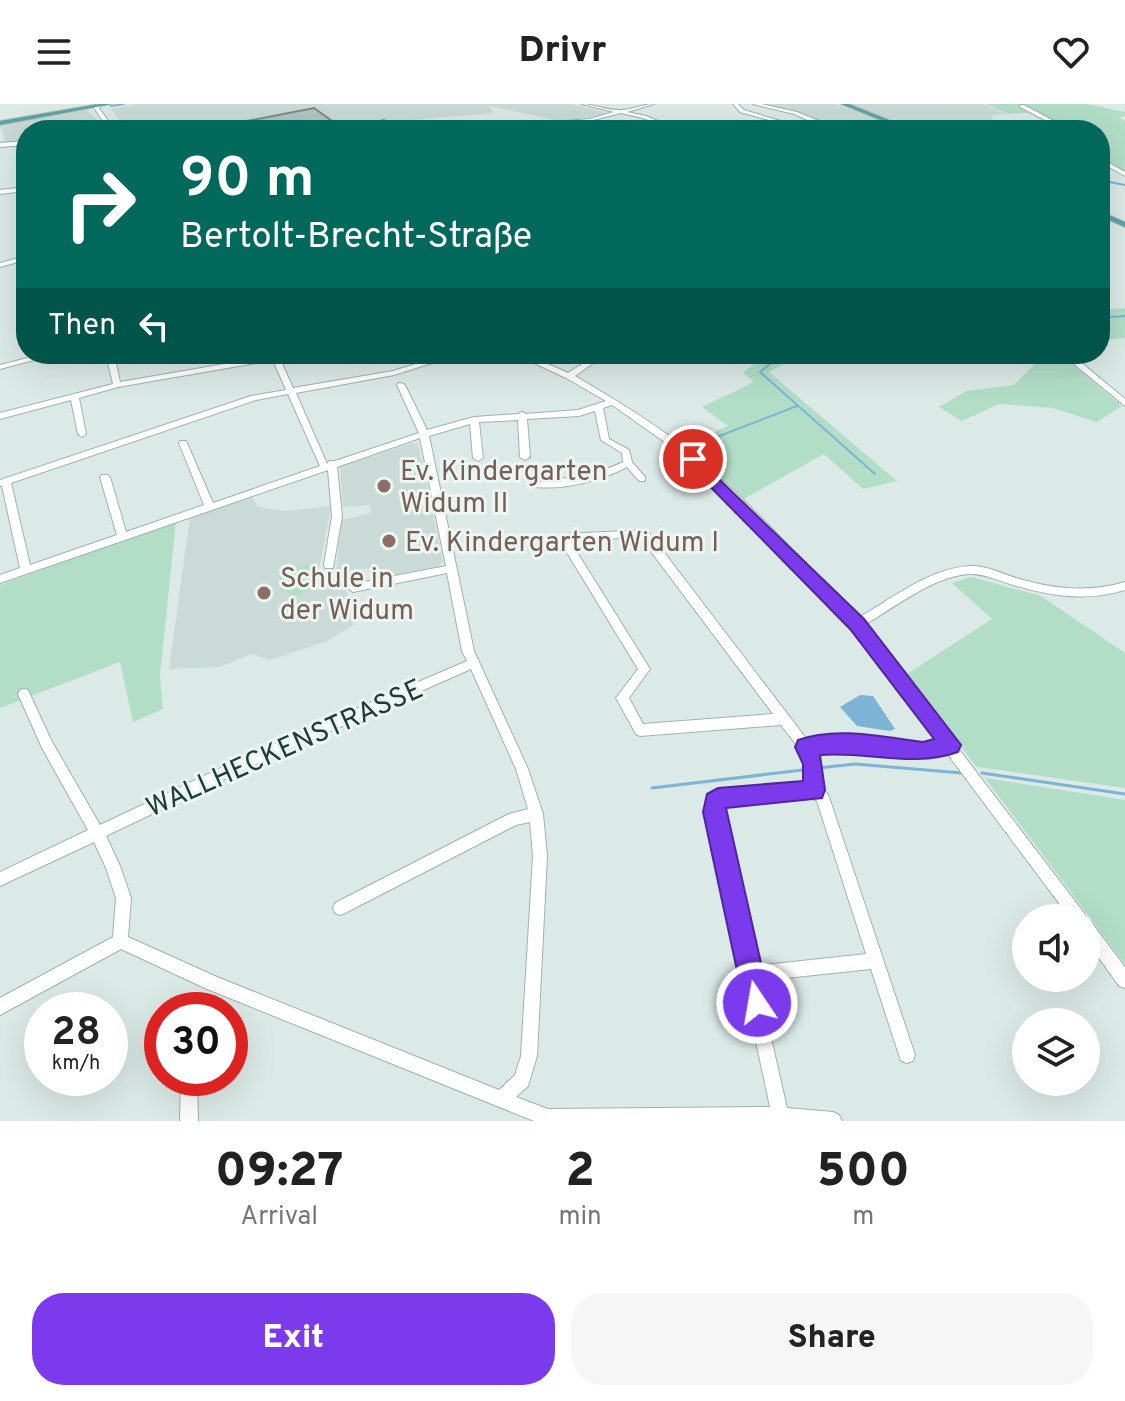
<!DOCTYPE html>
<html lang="en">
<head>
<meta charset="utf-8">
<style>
	:root { --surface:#fff; --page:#f6f6f6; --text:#222; --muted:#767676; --accent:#7c3aed }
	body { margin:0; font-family:Overpass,sans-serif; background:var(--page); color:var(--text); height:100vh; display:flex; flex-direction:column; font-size:30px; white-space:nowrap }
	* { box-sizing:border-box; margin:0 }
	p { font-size:26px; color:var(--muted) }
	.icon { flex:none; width:44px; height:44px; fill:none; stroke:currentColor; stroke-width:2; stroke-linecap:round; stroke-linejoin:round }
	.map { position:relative; height:1017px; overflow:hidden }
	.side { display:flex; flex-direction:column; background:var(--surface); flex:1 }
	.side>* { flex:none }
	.top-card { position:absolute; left:16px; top:16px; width:1094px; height:244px; border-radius:32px; box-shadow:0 8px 32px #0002; background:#00695c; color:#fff; overflow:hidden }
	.tools { position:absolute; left:1012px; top:800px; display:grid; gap:16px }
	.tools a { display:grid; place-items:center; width:88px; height:88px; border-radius:50%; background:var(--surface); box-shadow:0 8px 32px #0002; font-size:40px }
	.speed { position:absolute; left:24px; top:888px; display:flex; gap:16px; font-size:40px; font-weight:700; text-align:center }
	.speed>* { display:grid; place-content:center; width:104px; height:104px; border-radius:50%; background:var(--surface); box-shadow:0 8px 32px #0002; line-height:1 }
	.speed small { font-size:20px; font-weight:400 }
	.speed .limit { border:12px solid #d22; background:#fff; color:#111 }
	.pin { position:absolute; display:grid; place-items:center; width:68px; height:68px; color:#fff; margin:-34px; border:4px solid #fff; border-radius:50%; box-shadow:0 2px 8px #0007 }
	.me { position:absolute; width:88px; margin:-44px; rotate:348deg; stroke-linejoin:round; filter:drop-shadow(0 0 6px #0008) }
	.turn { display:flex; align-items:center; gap:28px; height:168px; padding:0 32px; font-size:36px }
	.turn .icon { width:104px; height:104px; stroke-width:2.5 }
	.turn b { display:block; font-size:56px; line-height:68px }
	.then { display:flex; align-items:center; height:76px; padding:0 32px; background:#0003; gap:16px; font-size:30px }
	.eta { display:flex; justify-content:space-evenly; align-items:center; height:136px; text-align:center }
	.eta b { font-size:48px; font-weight:800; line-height:56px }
	.action { display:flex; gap:16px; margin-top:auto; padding:16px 32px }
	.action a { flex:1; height:92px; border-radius:32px; background:var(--accent); color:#fff; font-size:32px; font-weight:800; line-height:92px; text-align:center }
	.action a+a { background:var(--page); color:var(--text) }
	header { display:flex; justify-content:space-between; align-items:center; height:104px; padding:0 32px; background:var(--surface); font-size:36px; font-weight:800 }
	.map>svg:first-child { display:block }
	.built { fill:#cadad6 }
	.green { fill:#b2dec8 }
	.water { fill:#7db4d6 }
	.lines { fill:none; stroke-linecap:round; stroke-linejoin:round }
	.stream-far1 { stroke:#7db4d6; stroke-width:2 }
	.stream { stroke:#7db4d6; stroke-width:3 }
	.minor-casing { stroke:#9fb2af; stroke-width:2 }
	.major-casing { stroke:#bbc4c4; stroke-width:2 }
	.minor { fill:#fff; fill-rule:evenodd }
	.major { fill:#5ba5a3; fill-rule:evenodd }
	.wall { fill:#98a9a6 }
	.shaded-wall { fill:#7c8a87 }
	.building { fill:#b1c5c1; stroke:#7c8a87; stroke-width:2 }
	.route { fill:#7c3aed; stroke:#51269a; stroke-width:2 }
	.education-dot { fill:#8d6e63; stroke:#ecf7f4; stroke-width:3 }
	.labels { text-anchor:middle; stroke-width:6; stroke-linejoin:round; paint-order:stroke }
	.education-label { font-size:28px; fill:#785e54; stroke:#ecf7f4; text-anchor:start }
	.street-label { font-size:28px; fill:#1d3b39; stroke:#ecf7f4 }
</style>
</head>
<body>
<header><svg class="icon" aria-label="menu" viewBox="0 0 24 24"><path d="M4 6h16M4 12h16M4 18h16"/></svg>Drivr<svg class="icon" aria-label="heart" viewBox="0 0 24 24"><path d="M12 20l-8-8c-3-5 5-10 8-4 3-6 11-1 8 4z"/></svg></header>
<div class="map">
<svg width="1125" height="1017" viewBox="0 0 1125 1017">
	<rect width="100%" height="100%" fill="#dceae7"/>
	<g class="built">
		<path d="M136 0H571L607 9 564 18 489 2 494 9 390 18 356 26H119L116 23 123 21 111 5Z"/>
		<path d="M761 0H836L906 26H859L843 19 828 21Z"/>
		<path d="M849 0H983L1006 10 993 11 992 16 988 18 1000 24 915 26Z"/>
		<path d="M87 6 107 26H26V39L0 40 5 35 0 21Z"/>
		<path d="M412 339 418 340 443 457 439 462 398 470 379 469 378 463 338 469 344 470 353 521 327 537 270 556 252 550 219 563 169 565 190 413 252 393 258 403 284 407 331 402 319 466 324 470 336 471 341 416 371 409 370 401 343 403 340 363Z"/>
	</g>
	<g class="green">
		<path d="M986 0H1087L1125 8V12L1119 14 1125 17V68L1100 55V26H1071L1037 8 1008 10Z"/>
		<path d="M1125 204V234L1100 237V206Z"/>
		<path d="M766 250H801L769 268 897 377 863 385 824 350 742 396 682 342 728 322 702 303 754 278 743 269Z"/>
		<path d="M1044 250H1061L1122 302 1097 318 1052 304 999 300 962 317 939 303 966 287 1014 281Z"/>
		<path d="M176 417 160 571 163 605 133 618 120 558 0 604V481Z"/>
		<path d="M316 459 317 482 297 492 281 486 284 476 280 475V466Z"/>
		<path d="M971 473 1041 492 1125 549V684L977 663 904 572 992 515 952 479Z"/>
		<path d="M985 674 1125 696V860Z"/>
	</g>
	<path class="water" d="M860 591 873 592 895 625 890 627 857 622 840 603Z"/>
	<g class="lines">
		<g class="stream-far1">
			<path d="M111 2 124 0"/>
			<path d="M1100 76 1125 81"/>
			<path d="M1100 214 1125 212"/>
			<path d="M782 250 760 268 875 370"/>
			<path d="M696 341 797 302"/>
		</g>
		<g class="stream">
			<path d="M818 664 855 660 962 669"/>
			<path d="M982 669 1125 690"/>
			<path d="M652 684 811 665"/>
		</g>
		<g class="minor-casing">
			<g id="minor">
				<path d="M97 0H102L99 4 115 26H109L94 4Z"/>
				<path d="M581 0C594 0 608 7 621 6 632 6 643 0 654 0L627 8 646 12 680 26H673L643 14 621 9 589 17 487 26H466L589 15 614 8Z"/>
				<path d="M733 0H738L744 6 787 19 734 22 736 20 776 18 740 8Z"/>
				<path d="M753 0H761L797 8 836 24 877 18 879 19 842 26H830L794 10Z"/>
				<path d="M1020 1H1024L1071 26H1064L1020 3Z"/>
				<path d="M26 37V41L0 43V39Z"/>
				<path d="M26 45V66L23 64 19 55Z"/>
				<path d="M1100 54 1125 68V72L1100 58Z"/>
				<path d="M26 83V87L0 90V86Z"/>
				<path d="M26 152V156L0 163V159Z"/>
				<path d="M43 250H57L0 265V261Z"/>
				<path d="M106 250H114L120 278 271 252 270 250H299L280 255 293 284 393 267 448 250H460L394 271 296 289 327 360 329 357H335L419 329 397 281 398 279H401L405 281 427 326 474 313 518 310 522 308 526 310 578 306 606 297 566 274 515 250H526L568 269 597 250H606L575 272C611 293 649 316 683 342 746 393 801 456 858 514 892 495 928 465 969 462 985 461 1001 469 1016 474 1053 485 1088 489 1125 478V486C1085 498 1049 492 1010 480 997 476 983 469 969 470 931 473 896 503 864 521L1084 809 1086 814V815L1070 814 946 648 923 653 849 645 814 648 819 659 821 686 827 689 829 693 915 951 913 957 907 959 901 957 871 865 758 877 787 1004 833 1008 839 1011 842 1017H534L207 885 121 845 0 911V894L113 833 116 794 106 764 94 738 0 782V768L88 726 42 644 18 590 20 586 24 585 28 586 51 636 100 721 242 654 467 557 462 547 447 469 353 488 348 484 353 480 446 462 420 334 337 363 342 412 333 464H325L324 461 332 412 328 366 0 479V471L20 464 2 382H0V376L251 292 286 286 273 256 118 283 79 294 86 330 82 333 78 330 71 296 0 315V309L113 280ZM288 290 320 362 213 399 187 339 186 337H180L179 339 204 401 126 428 110 373 108 371H102L100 373 117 431 30 461 11 379 256 296ZM612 301 676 346 738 402 853 523 939 638 923 641 849 633 808 637 647 426 563 430 558 434 638 565 616 594 636 630 640 632 781 621 801 647 807 659V680L718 688 713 690 707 708 770 1003 548 1005 516 993 528 982 537 952 547 752 543 710 528 665 474 547 429 332 470 320 473 354 478 357 483 354 479 318 518 316 520 353 525 356 530 353 527 315 579 312 595 307 601 336 622 349 623 358C592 373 569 373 536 379L534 381 536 383C565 386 600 377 627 363L639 377H645V373L632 358 629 346 609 335 603 304ZM640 433 773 610 643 620 629 594 650 565 570 437ZM471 565 516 665 528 705 509 710 335 799 333 804 335 809 340 811 345 809 516 721 530 718 533 752 521 952 515 971 499 986 217 873 128 833 131 794 120 762 106 732 252 662ZM804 691 817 697 866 850 755 862 721 708 723 700Z"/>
				<path d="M1062 250H1071L1125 295V302Z"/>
				<path d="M1086 816 1091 818 1125 863V884L1119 882 1086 836Z"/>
				<path d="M181 974H197L198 1017H180Z"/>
			</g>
		</g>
		<g class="major-casing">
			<g id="major">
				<path d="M99 0H112L0 21V17Z"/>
				<path d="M841 0H849L914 26H905Z"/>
				<path d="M1100 107 1125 118V123L1100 112Z"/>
			</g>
		</g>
		<use href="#minor" class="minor"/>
		<use href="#major" class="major"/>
	</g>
	<path class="wall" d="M372 19 397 26H373Z"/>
	<path class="shaded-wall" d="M332 17 334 26H284Z"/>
	<g class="building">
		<path d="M314 4 332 17 284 26H202Z"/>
		<path d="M384 16 397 24 382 26 372 19Z"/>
	</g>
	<path class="route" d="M693 350 864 515 961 641 958 648C913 664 867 647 820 651L825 686 822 694 726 704 770 899 766 908 757 912 748 908 744 899 703 708 707 690 718 684 803 677V660L795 643 798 636C836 622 883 633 923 638L934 635 850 525 687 359V352Z"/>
	<g class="education-dot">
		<circle cx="384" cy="382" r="8"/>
		<circle cx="389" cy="437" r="8"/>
		<circle cx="264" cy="489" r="8"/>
	</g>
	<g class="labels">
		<g class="education-label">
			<text x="400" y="376">Ev. Kindergarten<tspan x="400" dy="32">Widum II</tspan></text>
			<text x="405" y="447">Ev. Kindergarten Widum I</text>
			<text x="280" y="483">Schule in<tspan x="280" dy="32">der Widum</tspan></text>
		</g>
		<g class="street-label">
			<text transform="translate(284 643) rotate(-24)" y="10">WALLHECKENSTRASSE</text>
		</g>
	</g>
</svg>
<div class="tools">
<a><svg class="icon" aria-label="sound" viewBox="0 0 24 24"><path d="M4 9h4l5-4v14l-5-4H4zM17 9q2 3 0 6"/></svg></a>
<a><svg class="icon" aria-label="layers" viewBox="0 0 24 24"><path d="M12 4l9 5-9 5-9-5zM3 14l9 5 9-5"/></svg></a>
</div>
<div class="speed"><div>28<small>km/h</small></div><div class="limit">30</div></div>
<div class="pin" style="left:693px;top:355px;background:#d93025"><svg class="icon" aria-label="arrive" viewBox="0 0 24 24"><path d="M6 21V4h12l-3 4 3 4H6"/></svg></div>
<svg class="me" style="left:757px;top:899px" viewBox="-20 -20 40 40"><circle r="17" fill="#7c3aed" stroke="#fff" stroke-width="3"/><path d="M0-11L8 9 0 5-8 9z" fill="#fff"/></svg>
<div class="top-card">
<div class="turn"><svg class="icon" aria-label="right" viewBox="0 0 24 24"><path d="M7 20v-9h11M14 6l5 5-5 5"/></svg><div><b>90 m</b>Bertolt-Brecht-Straße</div></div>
<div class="then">Then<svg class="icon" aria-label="left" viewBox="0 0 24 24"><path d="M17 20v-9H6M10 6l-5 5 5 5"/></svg></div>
</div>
</div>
<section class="side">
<div class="eta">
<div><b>09:27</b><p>Arrival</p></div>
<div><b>2</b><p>min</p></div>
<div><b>500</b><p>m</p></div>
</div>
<div class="action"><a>Exit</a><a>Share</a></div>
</section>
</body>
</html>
